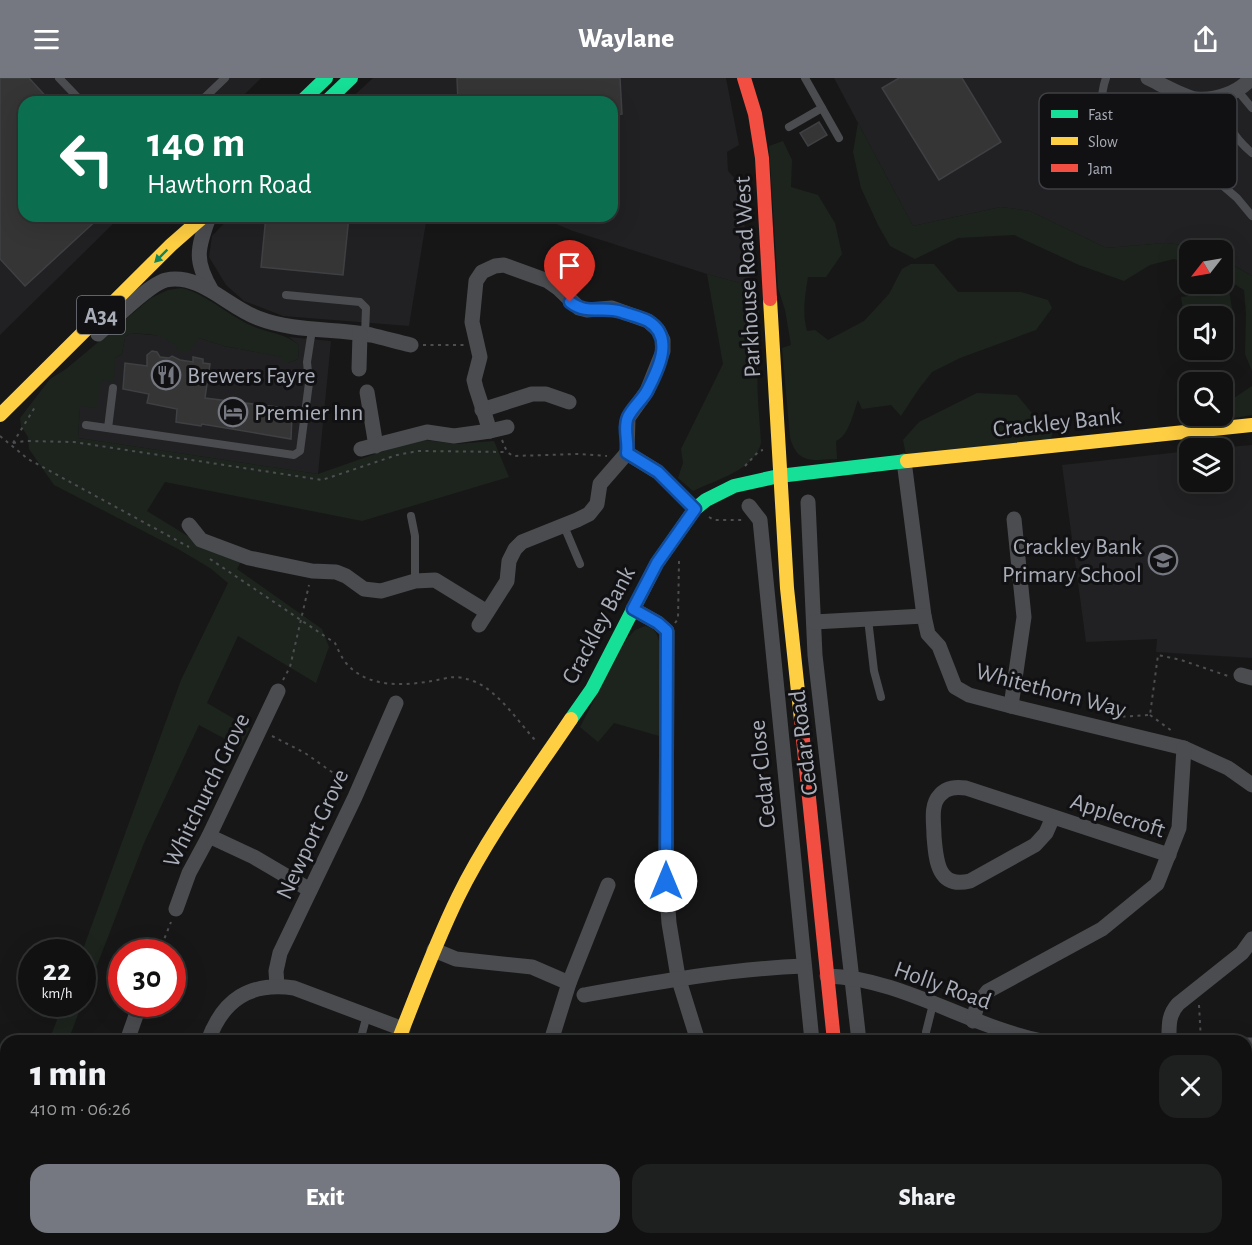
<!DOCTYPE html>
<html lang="en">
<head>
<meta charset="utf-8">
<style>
	:root { --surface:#111; --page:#1e1f1f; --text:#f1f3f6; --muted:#9c9d9f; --line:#303131; --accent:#757880 }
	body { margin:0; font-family:"Alegreya Sans",sans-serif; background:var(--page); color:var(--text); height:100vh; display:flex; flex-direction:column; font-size:22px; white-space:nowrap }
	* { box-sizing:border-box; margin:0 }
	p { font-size:20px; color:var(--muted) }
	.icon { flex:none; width:33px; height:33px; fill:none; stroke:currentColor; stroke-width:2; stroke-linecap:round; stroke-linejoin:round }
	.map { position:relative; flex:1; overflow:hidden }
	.details { position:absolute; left:0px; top:957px; width:1252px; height:210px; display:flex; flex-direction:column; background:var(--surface); border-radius:18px 18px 0 0; box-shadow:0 6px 24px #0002,0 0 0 2px var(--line) }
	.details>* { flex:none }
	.hud { position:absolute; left:18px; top:18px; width:600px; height:126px; border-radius:18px; box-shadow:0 6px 24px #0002,0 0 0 2px var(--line); background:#0b6e4f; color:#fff; overflow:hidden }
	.needle { width:39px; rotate:239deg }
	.tools { position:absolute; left:1179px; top:162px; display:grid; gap:12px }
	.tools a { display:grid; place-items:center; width:54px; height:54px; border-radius:12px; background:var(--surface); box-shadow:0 6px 24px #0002,0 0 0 2px var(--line); font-size:30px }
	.speed { position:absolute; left:18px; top:861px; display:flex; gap:12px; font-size:30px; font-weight:700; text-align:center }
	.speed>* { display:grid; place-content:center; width:78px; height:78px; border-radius:50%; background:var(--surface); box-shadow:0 6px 24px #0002,0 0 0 2px var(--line); line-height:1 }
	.speed small { font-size:15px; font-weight:400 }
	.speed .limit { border:9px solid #d22; background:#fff; color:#111 }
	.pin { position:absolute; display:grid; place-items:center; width:51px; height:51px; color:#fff; margin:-62px -26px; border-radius:50% 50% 50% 0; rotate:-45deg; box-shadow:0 0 6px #0007 }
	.pin .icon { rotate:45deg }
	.me { position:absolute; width:66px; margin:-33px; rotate:0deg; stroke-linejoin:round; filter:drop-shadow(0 0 4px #0008) }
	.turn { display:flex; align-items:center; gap:21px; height:126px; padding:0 30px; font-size:27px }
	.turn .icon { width:78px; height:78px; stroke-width:2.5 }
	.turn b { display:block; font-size:42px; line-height:51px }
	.round { display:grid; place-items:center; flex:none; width:63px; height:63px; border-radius:18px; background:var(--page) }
	.summary { display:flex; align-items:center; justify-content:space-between; height:102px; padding:0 30px }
	h1 { font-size:36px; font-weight:800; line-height:45px }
	.primary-button { display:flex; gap:12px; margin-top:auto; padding:12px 30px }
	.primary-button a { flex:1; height:69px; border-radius:18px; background:var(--accent); color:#fff; font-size:24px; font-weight:800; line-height:69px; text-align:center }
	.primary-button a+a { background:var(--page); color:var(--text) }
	header { display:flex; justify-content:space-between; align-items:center; height:78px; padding:0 30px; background:var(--accent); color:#fff; font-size:27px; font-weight:800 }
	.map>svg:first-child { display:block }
	.built { fill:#212123 }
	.green { fill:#1d241e }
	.building { fill:#353536; stroke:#3f4043; stroke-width:1.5 }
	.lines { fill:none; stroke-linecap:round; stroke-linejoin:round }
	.path { stroke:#4d4e52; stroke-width:2; stroke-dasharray:3 4.5; stroke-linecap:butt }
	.lane { stroke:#4b4c50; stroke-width:8 }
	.street { stroke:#4b4c50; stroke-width:15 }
	.fast { stroke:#16e098; stroke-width:14 }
	.slow { stroke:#ffcf43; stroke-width:14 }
	.jam { stroke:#f24e42; stroke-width:14 }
	.oneway { fill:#14835c }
	.route-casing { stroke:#114b97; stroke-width:15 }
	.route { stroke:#1a73e8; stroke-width:10 }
	.labels { text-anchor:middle; stroke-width:6; stroke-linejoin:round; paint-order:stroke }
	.shield { fill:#111113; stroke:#7b7e86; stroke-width:1.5 }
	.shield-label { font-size:22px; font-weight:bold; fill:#a8adb8 }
	.street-label { font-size:24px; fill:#a8adb8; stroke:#111113 }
	.poi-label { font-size:24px; fill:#a8adb8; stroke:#111113; text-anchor:start }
	.key { fill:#111113; stroke:#3e4045; stroke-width:1.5 }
	.key-label { font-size:16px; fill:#a8adb8 }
</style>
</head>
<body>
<header><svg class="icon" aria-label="menu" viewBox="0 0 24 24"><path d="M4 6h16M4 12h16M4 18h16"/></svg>Waylane<svg class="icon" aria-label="share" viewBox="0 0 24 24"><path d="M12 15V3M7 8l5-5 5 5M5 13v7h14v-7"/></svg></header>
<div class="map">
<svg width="1252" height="1167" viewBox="0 0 1252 1167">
	<rect width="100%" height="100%" fill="#171717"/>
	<g class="built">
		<path d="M0 0H261L237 24H24V138H121L0 257Z"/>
		<path d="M373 0H726L739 67 727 74 728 93 740 106 751 208 707 196 573 153 537 138H612V24H347Z"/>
		<path d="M834 0H1252V198L1223 181 1222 172H1208L1201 169 1165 165 1106 170 1030 133 1001 129 913 148Z"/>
		<path d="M231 138H427L409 248 283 238 244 223 226 207 209 179 212 158Z"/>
		<path d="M130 255 163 258 171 263 199 260 224 268 283 279 288 285 298 281 299 267 289 259 331 263 318 396 78 360 80 327 101 302 115 280 122 276 125 259Z"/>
		<path d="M1252 367V580L1156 574 1157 561 1086 564 1062 387 1189 373 1190 404H1222V370H1216Z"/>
	</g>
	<g class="green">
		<path d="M858 45 913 148 1001 129 1030 133 1106 170 1165 165 1201 169 1208 172H1190L1189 186 1174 181 1150 187 1124 203 1079 187 1014 157 958 160 915 181 890 168 878 147 861 110 853 74Z"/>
		<path d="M783 63 792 82 791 109 818 117 835 145 842 176 826 199H808C805 217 802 235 807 253L815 252 828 262 864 243 889 216 902 191 911 186H934L958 214H1021L1048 222 1052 230 1036 252 960 280 932 294 918 312 901 338 891 327 862 331 858 322C853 335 849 358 836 363L837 381C813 382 797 387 790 359L782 270 791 267 785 232 778 210 769 68Z"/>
		<path d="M1222 181 1252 198V293L1245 276 1246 236 1244 212 1223 199Z"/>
		<path d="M707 196 751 208C763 228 761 268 758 291 756 312 760 343 761 365 755 392 715 402 693 413L678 400 683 385 681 371 723 286Z"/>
		<path d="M181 210C207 215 232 242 260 251 275 256 287 257 299 267L298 281 288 285 282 284V279L224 268 199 260 190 273H179C164 254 152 257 130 255L125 259 122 276 115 280 114 304 101 302 97 330 80 328 78 360 318 396 412 363 425 362 456 366 494 363 509 399 362 443 165 404 147 433 199 465 242 481 237 491 322 551 329 569 316 605 238 558 207 625 250 650 240 669 199 647 144 765 83 924 82 874 181 602 228 505 210 490 178 471 54 407 29 371 28 359 21 348 20 340 50 301 66 291 151 220 168 212Z"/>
		<path d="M1229 212 1233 237 1190 238 1189 244H1185L1181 219Z"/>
		<path d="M1252 308V337L1210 344 1205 338H1222L1223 325 1231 322Z"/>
		<path d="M977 315 1017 317 1036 340 1047 345 1053 353 1051 361 906 377 903 362 919 344Z"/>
		<path d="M645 548C656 550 657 556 660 566L659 658 614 645 598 664 580 649 626 562 635 552Z"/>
		<path d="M63 926H82L68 963H49Z"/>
		<path d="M1247 1103 1252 1105V1167H1236L1211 1161H1246Z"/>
		<path d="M925 1161H1178L1144 1167H924Z"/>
	</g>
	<g class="building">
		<path d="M0 0H29L51 24H24V138H101L25 208 0 181Z"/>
		<path d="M457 0H620L622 36 612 37V24H458Z"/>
		<path d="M899 0H962L1001 64 939 102 882 10Z"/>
		<path d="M819 44 827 57 808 68 800 55Z"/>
		<path d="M266 138H349L343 197 261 189Z"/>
		<path d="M152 273 157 274 160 279 169 280 172 278 180 282 193 284V279L203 281V285L210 286 205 320 285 330 292 338 291 361 202 346 201 348 176 344 177 331 147 325 149 316 123 311 125 285 147 288V277Z"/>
	</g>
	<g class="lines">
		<g class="path">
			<path d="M423 267H465"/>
			<path d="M0 358 28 381 189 469"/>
			<path d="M502 362 507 374 513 378 578 376 607 378"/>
			<path d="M13 365 25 363 74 364 322 402 397 377 418 373 507 374"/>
			<path d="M13 365 35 329"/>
			<path d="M745 388 759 373 763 372"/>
			<path d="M709 439 714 442H742"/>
			<path d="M210 481 335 565C338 571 341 579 346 585 367 610 403 608 432 603 450 600 454 596 473 603 499 613 518 644 536 663"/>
			<path d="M675 545 678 541 679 483"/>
			<path d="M283 602 290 589 309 507"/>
			<path d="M1150 637 1172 653"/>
			<path d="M1115 639 1150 637 1158 577 1181 582 1228 598"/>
			<path d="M272 658 305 675 346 704"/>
			<path d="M159 874 171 844"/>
			<path d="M1199 927 1201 963"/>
			<path d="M803 1161 814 1167"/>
			<path d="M914 1161 915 1167"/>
			<path d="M406 1167 409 1161"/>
			<path d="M438 1167 441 1161"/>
			<path d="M766 1167 767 1161"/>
			<path d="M1198 1167V1161"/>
		</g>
		<g class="lane">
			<path d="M59 0 82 24"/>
			<path d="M805 0 839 60"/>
			<path d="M1106 0C1096 27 1106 59 1112 87L1124 95 1156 84 1193 85 1208 95 1237 120 1252 138"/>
			<path d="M1237 12 1252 30"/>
			<path d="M1221 19C1228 46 1230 56 1252 75"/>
			<path d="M200 24 225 0"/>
			<path d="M789 49 822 30"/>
			<path d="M286 217 360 224 366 230 365 257"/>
			<path d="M86 347 294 377 300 373 309 305 307 284 312 252"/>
			<path d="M108 350 113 310"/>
			<path d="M411 438 415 458V503"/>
			<path d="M564 448 580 486"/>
			<path d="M868 541 874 593 881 619"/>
			<path d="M360 963 367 937"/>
			<path d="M927 963 926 954 933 926"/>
		</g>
		<g class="street">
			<path d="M1148 0C1159 5 1185 20 1196 21 1215 23 1239 15 1251 0"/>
			<path d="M209 139C197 171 194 183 212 213"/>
			<path d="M98 256C113 243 149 206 166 202 200 195 228 229 258 240 294 254 333 250 371 257 384 260 398 264 411 267"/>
			<path d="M359 291 360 256"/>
			<path d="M367 314 376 368"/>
			<path d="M482 332 532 316H546L569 324"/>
			<path d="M490 353 507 349"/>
			<path d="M361 371 427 354 454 358 490 353 476 310 474 302 480 279 472 244 476 203 482 194 495 188 504 187 548 203 558 210 579 230 587 232 612 230 648 243 658 252 663 262V273L647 313 628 340 627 375 658 394 695 431"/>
			<path d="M904 383 924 538 928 556 939 568 955 609 969 617 1011 628 1184 670 1228 690 1252 707"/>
			<path d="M808 424 815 577 859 963"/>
			<path d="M749 428 760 442 812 963"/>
			<path d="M189 447 201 462 249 480 312 493 336 494 346 498 364 511 381 513 415 503 435 502 487 534"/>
			<path d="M633 531 658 545 667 553 666 803 669 845 678 899 698 963"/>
			<path d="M814 544 924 538"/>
			<path d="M479 547 507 503 509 483 515 471 522 464 577 442 589 436 597 426 600 406 627 375"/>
			<path d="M1241 597 1252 600"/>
			<path d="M1011 628 1024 539 1014 441"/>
			<path d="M1053 739 1046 755 1035 767 970 803C937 811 936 781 934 758 934 745 930 727 940 717 947 709 956 709 966 710L1169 777"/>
			<path d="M209 758 254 779 310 812"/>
			<path d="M176 831 189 795 209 758 278 613"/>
			<path d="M434 872 456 881 532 889 569 905"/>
			<path d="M827 898C901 900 970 949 1042 963"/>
			<path d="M277 908 276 893 280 875 355 719 396 625"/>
			<path d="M584 917C657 904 729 891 804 888"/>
			<path d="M973 943 977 927 988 913 1102 851 1157 806 1179 750 1184 670"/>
			<path d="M127 963 140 926"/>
			<path d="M208 963C223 921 250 904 294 910L403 951"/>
			<path d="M551 963 569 905 608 807"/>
			<path d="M1169 963C1169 948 1168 937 1178 926L1242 875 1252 861"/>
			<path d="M1246 967H1252"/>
			<path d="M41 1167 43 1161"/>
			<path d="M168 1167 170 1161"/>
		</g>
		<g class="fast">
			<path d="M301 24 326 0"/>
			<path d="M326 24 351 0"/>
			<path d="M571 641 592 611 657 485 695 431 706 422 734 408 779 398 907 383"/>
			<path d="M861 1161 862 1167"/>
			<path d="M313 1167 315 1161"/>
		</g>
		<g class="slow">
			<path d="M770 221 787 510 801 642"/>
			<path d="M0 337 171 167 204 138"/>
			<path d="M907 383 1252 347"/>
			<path d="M398 963C417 915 435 866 458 819 489 756 532 699 571 641"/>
		</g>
		<g class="jam">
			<path d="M744 0 755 36 762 80 770 221"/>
			<path d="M801 642 834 963"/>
		</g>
	</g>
	<defs><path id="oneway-solid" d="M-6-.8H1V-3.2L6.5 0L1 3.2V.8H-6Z" transform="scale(1.5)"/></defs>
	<use class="oneway" href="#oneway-solid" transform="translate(161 178) rotate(135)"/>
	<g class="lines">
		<g class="route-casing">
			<path id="route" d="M570 224C588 238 602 227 622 234 630 237 641 239 648 243 675 259 658 292 647 313 642 322 633 329 628 339 623 350 629 364 627 375L658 394 695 431 657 485 633 531 658 545 667 553 666 803"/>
		</g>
		<use href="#route" class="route"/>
	</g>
	<defs>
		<g id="restaurant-ring" transform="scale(1.5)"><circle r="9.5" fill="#111113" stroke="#757880" stroke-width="1.5"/><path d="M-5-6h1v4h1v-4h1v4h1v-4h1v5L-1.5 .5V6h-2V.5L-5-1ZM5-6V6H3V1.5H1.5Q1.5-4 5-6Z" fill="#757880"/></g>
		<g id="hotel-ring" transform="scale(1.5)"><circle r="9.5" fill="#111113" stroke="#757880" stroke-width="1.5"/><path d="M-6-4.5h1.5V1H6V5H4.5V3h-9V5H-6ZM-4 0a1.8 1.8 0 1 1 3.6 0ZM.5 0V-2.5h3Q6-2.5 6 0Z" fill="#757880"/></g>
		<g id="school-ring" transform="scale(1.5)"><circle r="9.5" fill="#111113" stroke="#757880" stroke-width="1.5"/><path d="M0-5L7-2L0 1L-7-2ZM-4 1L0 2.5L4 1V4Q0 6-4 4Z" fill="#757880"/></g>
	</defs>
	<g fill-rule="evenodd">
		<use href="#restaurant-ring" x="166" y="297"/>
		<use href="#hotel-ring" x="233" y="334"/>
		<use href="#school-ring" x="1163" y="482"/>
	</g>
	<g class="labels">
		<rect class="shield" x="77" y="218" width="48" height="38" rx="4.5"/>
		<g class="shield-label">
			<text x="101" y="245">A34</text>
		</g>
		<g class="street-label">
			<text transform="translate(747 199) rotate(-93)" y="8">Parkhouse Road West</text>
			<text transform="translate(1057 344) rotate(-6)" y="8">Crackley Bank</text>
			<text transform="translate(598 547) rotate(-62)" y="8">Crackley Bank</text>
			<text transform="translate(1051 612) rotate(15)" y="8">Whitethorn Way</text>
			<text transform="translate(803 665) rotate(-97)" y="8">Cedar Road</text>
			<text transform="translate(762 696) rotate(-96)" y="8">Cedar Close</text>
			<text transform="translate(206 712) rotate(-64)" y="8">Whitchurch Grove</text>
			<text transform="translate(1118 737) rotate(18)" y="8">Applecroft</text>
			<text transform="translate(312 756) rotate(-65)" y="8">Newport Grove</text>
			<text transform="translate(943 907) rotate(20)" y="8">Holly Road</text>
		</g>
		<g class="poi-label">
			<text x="187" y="305">Brewers Fayre</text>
			<text x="254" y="342">Premier Inn</text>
			<text x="1142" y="476" text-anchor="end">Crackley Bank<tspan x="1142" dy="28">Primary School</tspan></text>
		</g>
	</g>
	<rect x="1039" y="15" width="198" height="96" rx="9" class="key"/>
	<rect x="1051" y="32" width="27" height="8" fill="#16e098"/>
	<rect x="1051" y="59" width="27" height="8" fill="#ffcf43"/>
	<rect x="1051" y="86" width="27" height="8" fill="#f24e42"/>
	<g class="key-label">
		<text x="1088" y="42">Fast</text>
		<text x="1088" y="69">Slow</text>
		<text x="1088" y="96">Jam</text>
	</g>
</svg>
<div class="tools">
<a><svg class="needle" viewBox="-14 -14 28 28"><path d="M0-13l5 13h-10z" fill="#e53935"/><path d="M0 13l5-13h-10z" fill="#9c9d9f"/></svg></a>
<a><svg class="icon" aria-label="sound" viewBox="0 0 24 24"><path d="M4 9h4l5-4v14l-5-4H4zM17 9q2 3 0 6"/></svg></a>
<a><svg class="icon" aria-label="search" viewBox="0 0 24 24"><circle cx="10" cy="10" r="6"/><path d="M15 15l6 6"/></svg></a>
<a><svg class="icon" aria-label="layers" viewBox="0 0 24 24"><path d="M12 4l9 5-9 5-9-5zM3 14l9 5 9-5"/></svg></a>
</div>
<div class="speed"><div>22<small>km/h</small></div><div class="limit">30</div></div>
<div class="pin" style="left:570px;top:224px;background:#d93025"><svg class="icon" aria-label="arrive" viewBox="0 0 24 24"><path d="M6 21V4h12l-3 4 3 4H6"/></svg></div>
<svg class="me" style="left:666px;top:803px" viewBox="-20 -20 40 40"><circle r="19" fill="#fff"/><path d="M0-13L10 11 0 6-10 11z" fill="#1a73e8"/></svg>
<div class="hud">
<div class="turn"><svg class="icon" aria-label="left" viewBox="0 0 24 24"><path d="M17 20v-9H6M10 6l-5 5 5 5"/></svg><div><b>140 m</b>Hawthorn Road</div></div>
</div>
<section class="details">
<div class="summary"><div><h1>1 min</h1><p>410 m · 06:26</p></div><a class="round"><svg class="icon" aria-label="close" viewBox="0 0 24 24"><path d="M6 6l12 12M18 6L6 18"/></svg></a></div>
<div class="primary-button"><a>Exit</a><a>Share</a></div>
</section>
</div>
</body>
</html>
